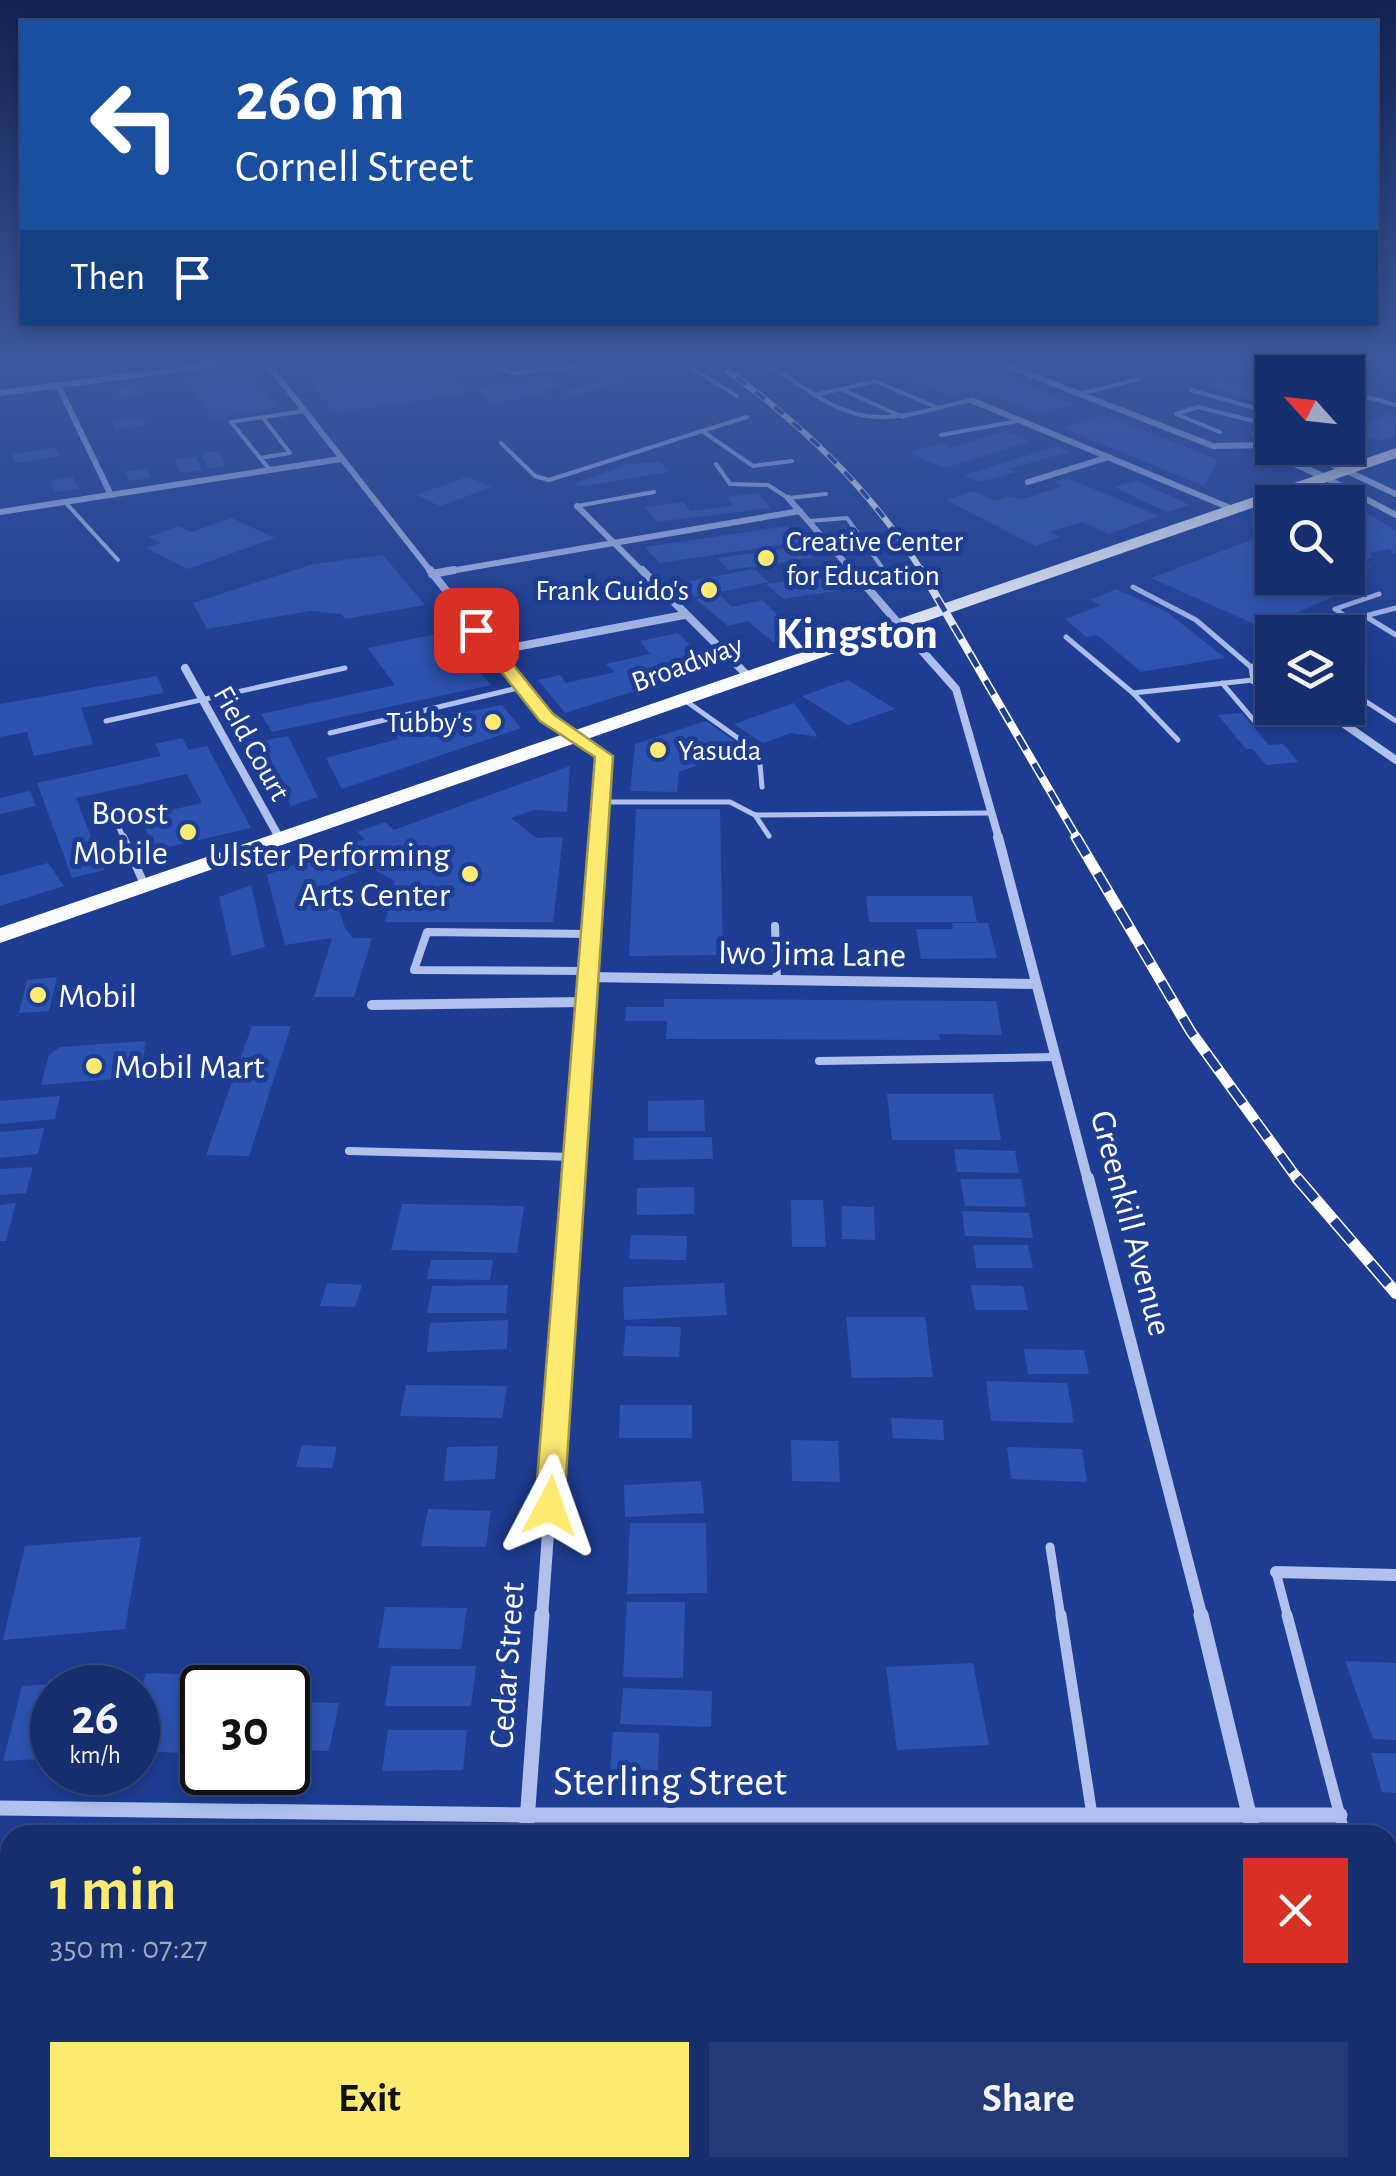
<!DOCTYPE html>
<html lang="en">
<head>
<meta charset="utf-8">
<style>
	:root { --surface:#162e6e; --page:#233a76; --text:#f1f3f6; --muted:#9ea8c2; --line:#354a81; --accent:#fceb70 }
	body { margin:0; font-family:"Alegreya Sans",sans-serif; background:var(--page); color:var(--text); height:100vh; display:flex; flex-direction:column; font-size:38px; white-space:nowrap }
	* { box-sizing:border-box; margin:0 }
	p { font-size:32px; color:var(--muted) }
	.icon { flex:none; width:55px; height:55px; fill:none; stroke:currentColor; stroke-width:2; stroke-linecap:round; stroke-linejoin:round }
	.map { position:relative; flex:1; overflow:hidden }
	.sheet { position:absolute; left:0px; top:1825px; width:1398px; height:352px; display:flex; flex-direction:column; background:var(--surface); border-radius:30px 30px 0 0; box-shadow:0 5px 15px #0003,0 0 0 2px var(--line) }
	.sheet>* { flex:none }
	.banner { position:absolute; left:20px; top:20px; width:1358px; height:305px; border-radius:0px; box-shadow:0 5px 15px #0003,0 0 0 2px var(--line); background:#1a4fa0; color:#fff; overflow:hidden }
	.needle { width:65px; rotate:297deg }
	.fabs { position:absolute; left:1255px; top:355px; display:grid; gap:20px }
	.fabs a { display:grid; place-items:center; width:110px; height:110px; border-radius:0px; background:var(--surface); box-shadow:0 5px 15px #0003,0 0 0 2px var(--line); font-size:50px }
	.speed { position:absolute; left:30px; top:1665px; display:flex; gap:20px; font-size:50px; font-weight:700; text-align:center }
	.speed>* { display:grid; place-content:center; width:130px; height:130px; border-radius:50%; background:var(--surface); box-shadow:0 5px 15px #0003,0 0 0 2px var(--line); line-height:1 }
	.speed small { font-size:25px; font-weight:400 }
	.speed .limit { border:5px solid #111; border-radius:15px; background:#fff; color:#111 }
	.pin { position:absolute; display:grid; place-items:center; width:85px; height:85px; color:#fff; margin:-42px; border-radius:20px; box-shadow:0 5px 15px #0006 }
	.me { position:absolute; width:110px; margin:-55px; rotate:4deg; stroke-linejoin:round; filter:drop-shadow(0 0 8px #0008) }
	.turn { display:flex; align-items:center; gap:35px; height:210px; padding:0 50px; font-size:45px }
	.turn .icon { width:130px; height:130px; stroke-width:2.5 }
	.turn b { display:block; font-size:70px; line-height:85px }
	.then { display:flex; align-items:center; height:95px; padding:0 50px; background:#0003; gap:20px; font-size:38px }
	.round { display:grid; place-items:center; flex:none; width:105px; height:105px; border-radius:0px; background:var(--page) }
	.head { display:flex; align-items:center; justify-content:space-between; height:170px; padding:0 50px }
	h1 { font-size:60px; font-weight:700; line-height:75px; color:var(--accent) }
	.action { display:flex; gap:20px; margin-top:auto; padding:20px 50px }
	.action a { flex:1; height:115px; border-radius:0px; background:var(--accent); color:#111; font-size:40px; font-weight:700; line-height:115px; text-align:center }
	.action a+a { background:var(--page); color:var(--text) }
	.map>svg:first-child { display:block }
	.building { fill:#2e52b0 }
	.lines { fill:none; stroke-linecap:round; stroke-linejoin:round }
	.service-far4 { stroke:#b0c1ee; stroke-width:4 }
	.service-far3 { stroke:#b0c1ee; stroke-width:5 }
	.service-far2 { stroke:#b0c1ee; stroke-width:8 }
	.service-far1 { stroke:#b0c1ee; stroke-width:9 }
	.service { stroke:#b0c1ee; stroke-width:11 }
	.minor-far4 { stroke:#b0c1ee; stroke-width:6 }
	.minor-far3 { stroke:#b0c1ee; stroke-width:8 }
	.minor-far2 { stroke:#b0c1ee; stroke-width:10 }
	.minor-far1 { stroke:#b0c1ee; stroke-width:12 }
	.minor { stroke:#b0c1ee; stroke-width:15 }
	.tertiary { fill:#b0c1ee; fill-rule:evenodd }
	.trunk { fill:#fbfcff; fill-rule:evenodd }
	.rail-far3-casing { stroke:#fff; stroke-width:6 }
	.rail-far2-casing { stroke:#fff; stroke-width:8 }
	.rail-far1-casing { stroke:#fff; stroke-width:11 }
	.rail-casing { stroke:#fff; stroke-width:12 }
	.rail-far3 { stroke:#1e3d92; stroke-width:4; stroke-dasharray:12; stroke-linecap:butt }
	.rail-far2 { stroke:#1e3d92; stroke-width:5; stroke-dasharray:16; stroke-linecap:butt }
	.rail-far1 { stroke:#1e3d92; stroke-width:8; stroke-dasharray:21; stroke-linecap:butt }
	.rail { stroke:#1e3d92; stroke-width:9; stroke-dasharray:28; stroke-linecap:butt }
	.minor-bridge { stroke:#b0c1ee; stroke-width:8 }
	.route { fill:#fceb70; stroke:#a49949; stroke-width:2.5 }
	.poi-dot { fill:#fceb70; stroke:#1e3d92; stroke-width:4 }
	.labels { text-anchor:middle; stroke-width:10; stroke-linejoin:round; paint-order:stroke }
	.far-poi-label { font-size:30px; fill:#fff; stroke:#1e3d92; text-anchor:start }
	.far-street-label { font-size:30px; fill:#fff; stroke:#1e3d92 }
	.poi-label { font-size:35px; fill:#fff; stroke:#1e3d92; text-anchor:end }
	.street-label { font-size:35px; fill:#fff; stroke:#1e3d92 }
	.near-street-label { font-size:42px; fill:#fff; stroke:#1e3d92 }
	.far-town-label { font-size:45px; font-weight:bold; fill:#fff; stroke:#1e3d92 }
</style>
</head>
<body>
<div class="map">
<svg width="1396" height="2176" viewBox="0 0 1396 2176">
	<rect width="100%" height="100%" fill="#1e3d92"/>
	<g class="building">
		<path d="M302 363H435L467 393 336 413 296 367Z"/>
		<path d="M660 363 674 368 574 396 562 392Z"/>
		<path d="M778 363H884V365L822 377Z"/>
		<path d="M908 363H968L1075 404 1040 414 977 390 952 396 885 369Z"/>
		<path d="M1101 363H1147V365L1099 377 1079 368Z"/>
		<path d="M1232 363 1263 374 1238 382 1186 364Z"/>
		<path d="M247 371 277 407 212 419 184 378Z"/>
		<path d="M548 377 561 387 544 390 549 394 492 403 475 388Z"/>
		<path d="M1217 379 1257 391 1248 398 1201 384Z"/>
		<path d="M135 385 143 396 121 399 114 388Z"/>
		<path d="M1389 413 1396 414 1394 436 1382 441 1348 429V421L1363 426 1373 422 1360 419H1379Z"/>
		<path d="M1105 415 1218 460 1204 486 1061 427Z"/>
		<path d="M142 417 146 425 115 430 111 421Z"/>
		<path d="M1005 431 1031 441 945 468 908 453 939 443 951 448Z"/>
		<path d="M1057 446 1070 452 1008 469 1016 472 980 482 964 475Z"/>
		<path d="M56 448 60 456 15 463 12 454Z"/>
		<path d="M219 451 226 466 208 469 201 453Z"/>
		<path d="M195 457 202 470 181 473 174 460Z"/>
		<path d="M660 462 669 472 579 487 575 483 629 464Z"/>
		<path d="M147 469 150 478 129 481 125 471Z"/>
		<path d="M73 477 79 489 55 492 50 481Z"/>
		<path d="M467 477 492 487 440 506 416 495Z"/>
		<path d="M1067 478 1159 516 1109 534 1082 522 1049 532 1060 537 1035 546 946 500 974 491 995 501 1011 496 1020 500 1063 486 1053 482Z"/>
		<path d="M1137 481 1190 505 1167 512 1114 487Z"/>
		<path d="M758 493 771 508 656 522 645 507 684 502 690 511 733 506 727 497Z"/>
		<path d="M1348 503 1396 530V553L1388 549 1369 553 1372 557 1361 562 1371 566 1348 574Z"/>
		<path d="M232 518 275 538 188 569 146 548 161 543 148 537 179 526 191 532Z"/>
		<path d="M788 526 801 542 659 563 645 547Z"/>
		<path d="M1272 532V578H1337L1357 586 1263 628 1151 578Z"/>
		<path d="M802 546 813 558 728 570 718 558Z"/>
		<path d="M383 555 425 605 345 619 341 614 310 611 207 629 193 603 313 564Z"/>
		<path d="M754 569 769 582 695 597 680 583Z"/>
		<path d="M829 576 841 590 783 599 766 584Z"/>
		<path d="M1116 589 1167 612 1225 658 1141 672 1097 635 1086 637 1065 619 1101 605 1090 600Z"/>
		<path d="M719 594 732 607 762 600 800 636 773 642 748 621 728 626 696 599Z"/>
		<path d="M446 632 491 685 272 732 261 714 395 685 368 648Z"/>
		<path d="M678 633 711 667 565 713 538 680 560 675 566 683 615 672 606 664 650 654 640 641Z"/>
		<path d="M157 676 164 693 81 708 93 744 34 756 27 732 0 737V704Z"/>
		<path d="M848 680 895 709 848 725 802 696Z"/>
		<path d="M794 703 818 737 791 733 763 743 734 724Z"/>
		<path d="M502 705 521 728 342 789 326 758 398 739 393 726 416 722 422 731 435 728 439 733 471 724 461 713Z"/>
		<path d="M1242 713 1269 745 1283 744 1298 762 1266 765 1253 749H1246L1218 715Z"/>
		<path d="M706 721 733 740 721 757 679 772 677 792 630 791 635 744Z"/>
		<path d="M288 736 318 797 291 806 262 741Z"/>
		<path d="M182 738 189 750 207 746 251 828 155 850 140 817 202 803 187 774 76 798 104 870 72 878 37 783 161 756 155 744Z"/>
		<path d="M570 766 567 812 534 810 511 818 536 838 563 837 553 922H385L395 881 369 867 330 883 345 928 353 938H372L354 997H314L332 938 285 945 267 875 365 839 357 832 385 822 394 830Z"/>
		<path d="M30 791 36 806 0 814V798Z"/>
		<path d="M636 809H720L723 955 629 956Z"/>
		<path d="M48 863 64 886 0 906V876Z"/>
		<path d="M251 885 265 947 232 956 219 897Z"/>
		<path d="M866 896H972L977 922H869Z"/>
		<path d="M952 923H988L997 958 921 959 916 929H953Z"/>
		<path d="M57 977 49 1011 19 1013 27 980Z"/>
		<path d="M664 999 996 1001 1002 1035 939 1034 940 1040 666 1039 667 1021H625L626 1007H664Z"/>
		<path d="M252 1026H291L249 1156 206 1155Z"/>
		<path d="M146 1041 140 1077 41 1085 49 1055 60 1047Z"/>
		<path d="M887 1094H993L1001 1140H892Z"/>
		<path d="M60 1096 55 1119 0 1124V1101Z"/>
		<path d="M704 1100 705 1131H648V1101Z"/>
		<path d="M44 1128 38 1154 0 1158V1132Z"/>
		<path d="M712 1137 713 1159 634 1160V1138Z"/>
		<path d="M954 1149 1015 1151 1019 1173 957 1172Z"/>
		<path d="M33 1167 26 1193 0 1195V1169Z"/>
		<path d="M960 1179H1021L1026 1207 965 1206Z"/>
		<path d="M694 1187V1214L637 1215V1188Z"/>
		<path d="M791 1200H823L826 1247H792Z"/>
		<path d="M16 1203 6 1241H0V1205Z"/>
		<path d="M402 1204 524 1206 517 1253 391 1250Z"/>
		<path d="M842 1206 874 1207 875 1240 842 1239Z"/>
		<path d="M962 1211 1029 1213 1033 1238 965 1236Z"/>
		<path d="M631 1235 687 1236 686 1260 629 1259Z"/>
		<path d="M973 1245H1028L1033 1268H976Z"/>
		<path d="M431 1260H493L490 1280 427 1279Z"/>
		<path d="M327 1283 362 1285 355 1307 320 1306Z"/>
		<path d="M724 1283 727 1315 624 1320 623 1287Z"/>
		<path d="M508 1285 506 1313H427L432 1286Z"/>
		<path d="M971 1285 1023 1286 1028 1310H975Z"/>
		<path d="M846 1317H925L933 1377 852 1378Z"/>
		<path d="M508 1320 507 1349 427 1352 430 1323Z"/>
		<path d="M626 1326 681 1327 679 1357 623 1356Z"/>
		<path d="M1024 1349 1084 1350 1089 1374H1028Z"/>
		<path d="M986 1381 1067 1383 1074 1423 991 1421Z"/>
		<path d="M406 1385 507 1386 502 1418 400 1416Z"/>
		<path d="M620 1405H692V1438H619Z"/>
		<path d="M891 1418 943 1420 944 1440 893 1438Z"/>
		<path d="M791 1440 838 1441 840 1482 792 1481Z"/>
		<path d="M302 1445 337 1447 332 1468 296 1467Z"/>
		<path d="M498 1446 495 1479 444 1481 447 1447Z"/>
		<path d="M1007 1447 1082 1449 1087 1482 1011 1479Z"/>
		<path d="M701 1481 704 1513 625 1517 624 1485Z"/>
		<path d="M428 1509 491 1511 486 1547 421 1546Z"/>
		<path d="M630 1523H706L707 1593 627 1594Z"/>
		<path d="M141 1537 125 1629 3 1640 25 1546Z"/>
		<path d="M627 1602H685L683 1678 623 1677Z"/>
		<path d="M385 1607 467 1608 461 1649 378 1648Z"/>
		<path d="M1345 1661 1396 1663V1740L1373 1739Z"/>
		<path d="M973 1663 989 1745 897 1750 886 1667Z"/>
		<path d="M391 1666H476L471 1706H385Z"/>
		<path d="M146 1673 204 1675 182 1753 138 1751V1700Z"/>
		<path d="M52 1684V1708L40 1759 3 1761 22 1686Z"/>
		<path d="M623 1688 712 1691 711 1727 620 1724Z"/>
		<path d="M288 1702 339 1703 329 1751 288 1750Z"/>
		<path d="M388 1730H467L463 1770 382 1771Z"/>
		<path d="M613 1732 659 1733 658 1770 610 1769Z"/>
		<path d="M1371 1753H1396V1793L1382 1792Z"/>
		<path d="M0 1863 10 1864V1892L0 1917Z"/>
		<path d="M584 2168H673V2176H583Z"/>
		<path d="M812 2168H1271L1273 2176H812Z"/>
		<path d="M289 2170 337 2173V2176H288Z"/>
	</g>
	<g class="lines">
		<g class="service-far4">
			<path d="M490 363 513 373 608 363"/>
			<path d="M684 363 737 396"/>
			<path d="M765 363 815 395"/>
			<path d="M875 381 938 408C889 421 859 423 815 395Z"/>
			<path d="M843 390 903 417"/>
			<path d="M1191 390 1266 411"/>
			<path d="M1348 392 1396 405"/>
			<path d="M1080 394 1138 379"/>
			<path d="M938 408 971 400"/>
			<path d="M747 417 702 431 753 466 792 461"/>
			<path d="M1220 432 1176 414 1198 407 1262 423"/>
			<path d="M941 435 1023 420"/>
			<path d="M501 443 535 476 549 480 702 431"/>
			<path d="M260 458 290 453 263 418"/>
			<path d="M716 464 730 484 768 485 788 498 826 494"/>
			<path d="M270 470 231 422 304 411"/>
			<path d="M65 502 118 560"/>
			<path d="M577 506 654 492"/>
			<path d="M809 521 847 518 886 573"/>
		</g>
		<g class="service-far3">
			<path d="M860 579 889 577 884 570"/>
			<path d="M1133 587 1196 620 1251 667"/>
			<path d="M1396 608 1365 616 1396 635"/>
			<path d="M1351 620 1335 609 1379 594"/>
			<path d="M1300 632 1365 616"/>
			<path d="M1066 637 1133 693 1253 680 1251 667 1272 657"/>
			<path d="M1222 683 1257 724"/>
			<path d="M1348 690 1396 721"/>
			<path d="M1133 693 1178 740"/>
			<path d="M683 699 759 753 762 787"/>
			<path d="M106 721 345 668"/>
			<path d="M330 733 522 687"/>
			<path d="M602 802H730L755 815 991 813"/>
			<path d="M110 808 124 839"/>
			<path d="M755 815 769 836"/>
		</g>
		<g class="service-far2">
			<path d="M123 837 145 886"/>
			<path d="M775 926 777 980"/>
			<path d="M588 971 414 970 427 932 591 934"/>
			<path d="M819 1061 1055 1057"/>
			<path d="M349 1151 575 1157"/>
		</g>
		<g class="service-far1">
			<path d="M1050 1547 1061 1618"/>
			<path d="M1276 1572 1288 1618"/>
		</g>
		<g class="service">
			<path d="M1061 1615 1092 1815"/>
			<path d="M1287 1615 1345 1835"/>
			<path d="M1388 1976 1396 2004"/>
		</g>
		<g class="minor-far4">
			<path d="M267 363 432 573"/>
			<path d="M1001 363 1213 446 1272 445"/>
			<path d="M1307 372 1335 363"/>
			<path d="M58 385 111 495"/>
			<path d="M0 393 225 363"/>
			<path d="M971 400 1235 510"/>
			<path d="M1347 471 1396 494"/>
			<path d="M1328 479 1396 515"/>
			<path d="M1028 482 1109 457"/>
			<path d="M788 498 854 573"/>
			<path d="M577 506 644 573"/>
			<path d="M0 512 341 459"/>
			<path d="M439 573 800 511"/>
		</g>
		<g class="minor-far3">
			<path d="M430 570 546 718 604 755 598 839"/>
			<path d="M642 570 748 676"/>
			<path d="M852 570 885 608"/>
			<path d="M432 574 454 570"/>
			<path d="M916 644 956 689 999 839"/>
			<path d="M494 651 684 615"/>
			<path d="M185 668 280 839"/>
			<path d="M1253 680 1272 688"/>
			<path d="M1321 708 1396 760"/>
		</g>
		<g class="minor-far2">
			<path d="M998 837 1088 1181"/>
			<path d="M588 977 1036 984"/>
			<path d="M372 1005 586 1002"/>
			<path d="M573 1181 598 837"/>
		</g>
		<g class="minor-far1">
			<path d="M1088 1178 1202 1618"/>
			<path d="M1276 1572 1396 1575"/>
			<path d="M542 1618 573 1178"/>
		</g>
		<g class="minor">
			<path d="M1201 1615 1254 1835"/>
			<path d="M0 1808 528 1815H1340"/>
			<path d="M526 1835 542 1615"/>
			<path d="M1339 2168 1341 2176"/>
			<path d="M500 2176 501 2168"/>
		</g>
		<g class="tertiary">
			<path d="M1279 363H1287L1286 372H1278Z"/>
			<path d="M1272 394V407L1262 434 1272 448 1283 454 1332 477V481H1324L1275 458 1252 434 1267 397Z"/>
			<path d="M1291 448H1303L1352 471 1343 473Z"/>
		</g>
		<path class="trunk" d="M1396 448V458L0 943V928Z"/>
		<g class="rail-far3-casing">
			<path id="rail-far3" d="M717 363C799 421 869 487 923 573"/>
		</g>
		<g class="rail-far2-casing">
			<path id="rail-far2" d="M921 570 1078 839"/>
		</g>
		<g class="rail-far1-casing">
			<path id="rail-far1" d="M1076 837 1191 1032 1299 1181"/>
		</g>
		<g class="rail-casing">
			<path id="rail" d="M1297 1178 1396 1293"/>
		</g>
		<use href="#rail-far3" class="rail-far3"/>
		<use href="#rail-far2" class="rail-far2"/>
		<use href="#rail-far1" class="rail-far1"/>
		<use href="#rail" class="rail"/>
		<path class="minor-bridge" d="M885 608 916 644"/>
	</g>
	<linearGradient id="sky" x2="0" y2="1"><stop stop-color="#102250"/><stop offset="0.54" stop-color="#3b579d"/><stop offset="1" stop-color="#3b579d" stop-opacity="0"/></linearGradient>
	<rect width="1396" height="668" fill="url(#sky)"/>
	<path class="route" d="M471 626H482L553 714 613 756 564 1506 560 1514 550 1518 539 1514 535 1506 595 757 540 721 471 633Z"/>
	<g class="poi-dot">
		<circle cx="766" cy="558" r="10"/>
		<circle cx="709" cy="590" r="10"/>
		<circle cx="493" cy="722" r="10"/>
		<circle cx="658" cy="750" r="10"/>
		<circle cx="188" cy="832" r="10"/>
		<circle cx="470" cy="874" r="10"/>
		<circle cx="38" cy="995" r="10"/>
		<circle cx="94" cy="1066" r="10"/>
	</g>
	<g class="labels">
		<g class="far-poi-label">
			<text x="786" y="551">Creative Center<tspan x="786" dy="34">for Education</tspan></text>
			<text x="689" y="600" text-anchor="end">Frank Guido's</text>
			<text x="473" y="732" text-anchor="end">Tubby's</text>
			<text x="678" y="760">Yasuda</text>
		</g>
		<g class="far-street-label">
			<text transform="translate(687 663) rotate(-20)" y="10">Broadway</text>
			<text transform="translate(252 743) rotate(61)" y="10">Field Court</text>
		</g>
		<g class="poi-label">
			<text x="168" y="824">Boost<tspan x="168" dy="40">Mobile</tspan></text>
			<text x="450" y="866">Ulster Performing<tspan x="450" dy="40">Arts Center</tspan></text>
			<text x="58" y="1007" text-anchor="start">Mobil</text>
			<text x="114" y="1078" text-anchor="start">Mobil Mart</text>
		</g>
		<g class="street-label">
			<text transform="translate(812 953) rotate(1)" y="12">Iwo Jima Lane</text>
			<text transform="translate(1132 1223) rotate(75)" y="12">Greenkill Avenue</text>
			<text transform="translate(506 1665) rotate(-86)" y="12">Cedar Street</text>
		</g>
		<g class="near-street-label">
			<text x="670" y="1795">Sterling Street</text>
		</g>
		<g class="far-town-label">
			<text x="857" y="648">Kingston</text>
		</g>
	</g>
</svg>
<div class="fabs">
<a><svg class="needle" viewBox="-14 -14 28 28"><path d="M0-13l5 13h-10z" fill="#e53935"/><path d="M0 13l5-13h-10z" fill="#9ea8c2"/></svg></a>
<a><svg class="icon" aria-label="search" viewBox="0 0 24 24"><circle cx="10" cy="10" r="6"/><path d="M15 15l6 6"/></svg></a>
<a><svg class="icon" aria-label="layers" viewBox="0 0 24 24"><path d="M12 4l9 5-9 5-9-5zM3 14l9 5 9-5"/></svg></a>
</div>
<div class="speed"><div>26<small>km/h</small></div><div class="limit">30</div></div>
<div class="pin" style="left:476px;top:630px;background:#d93025"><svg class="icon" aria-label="arrive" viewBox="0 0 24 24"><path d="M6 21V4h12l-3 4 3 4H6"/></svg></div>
<svg class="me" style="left:550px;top:1506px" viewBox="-20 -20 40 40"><path d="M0-17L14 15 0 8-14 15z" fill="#fceb70" stroke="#fff" stroke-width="4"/></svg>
<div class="banner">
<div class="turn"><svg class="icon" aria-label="left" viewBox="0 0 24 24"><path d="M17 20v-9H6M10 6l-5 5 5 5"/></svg><div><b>260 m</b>Cornell Street</div></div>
<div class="then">Then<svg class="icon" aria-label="arrive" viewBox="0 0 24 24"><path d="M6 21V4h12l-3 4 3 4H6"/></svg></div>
</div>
<section class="sheet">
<div class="head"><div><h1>1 min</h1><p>350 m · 07:27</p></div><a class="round" style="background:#d93025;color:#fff"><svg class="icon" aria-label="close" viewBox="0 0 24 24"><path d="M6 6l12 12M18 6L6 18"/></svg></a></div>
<div class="action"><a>Exit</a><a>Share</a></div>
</section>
</div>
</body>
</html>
